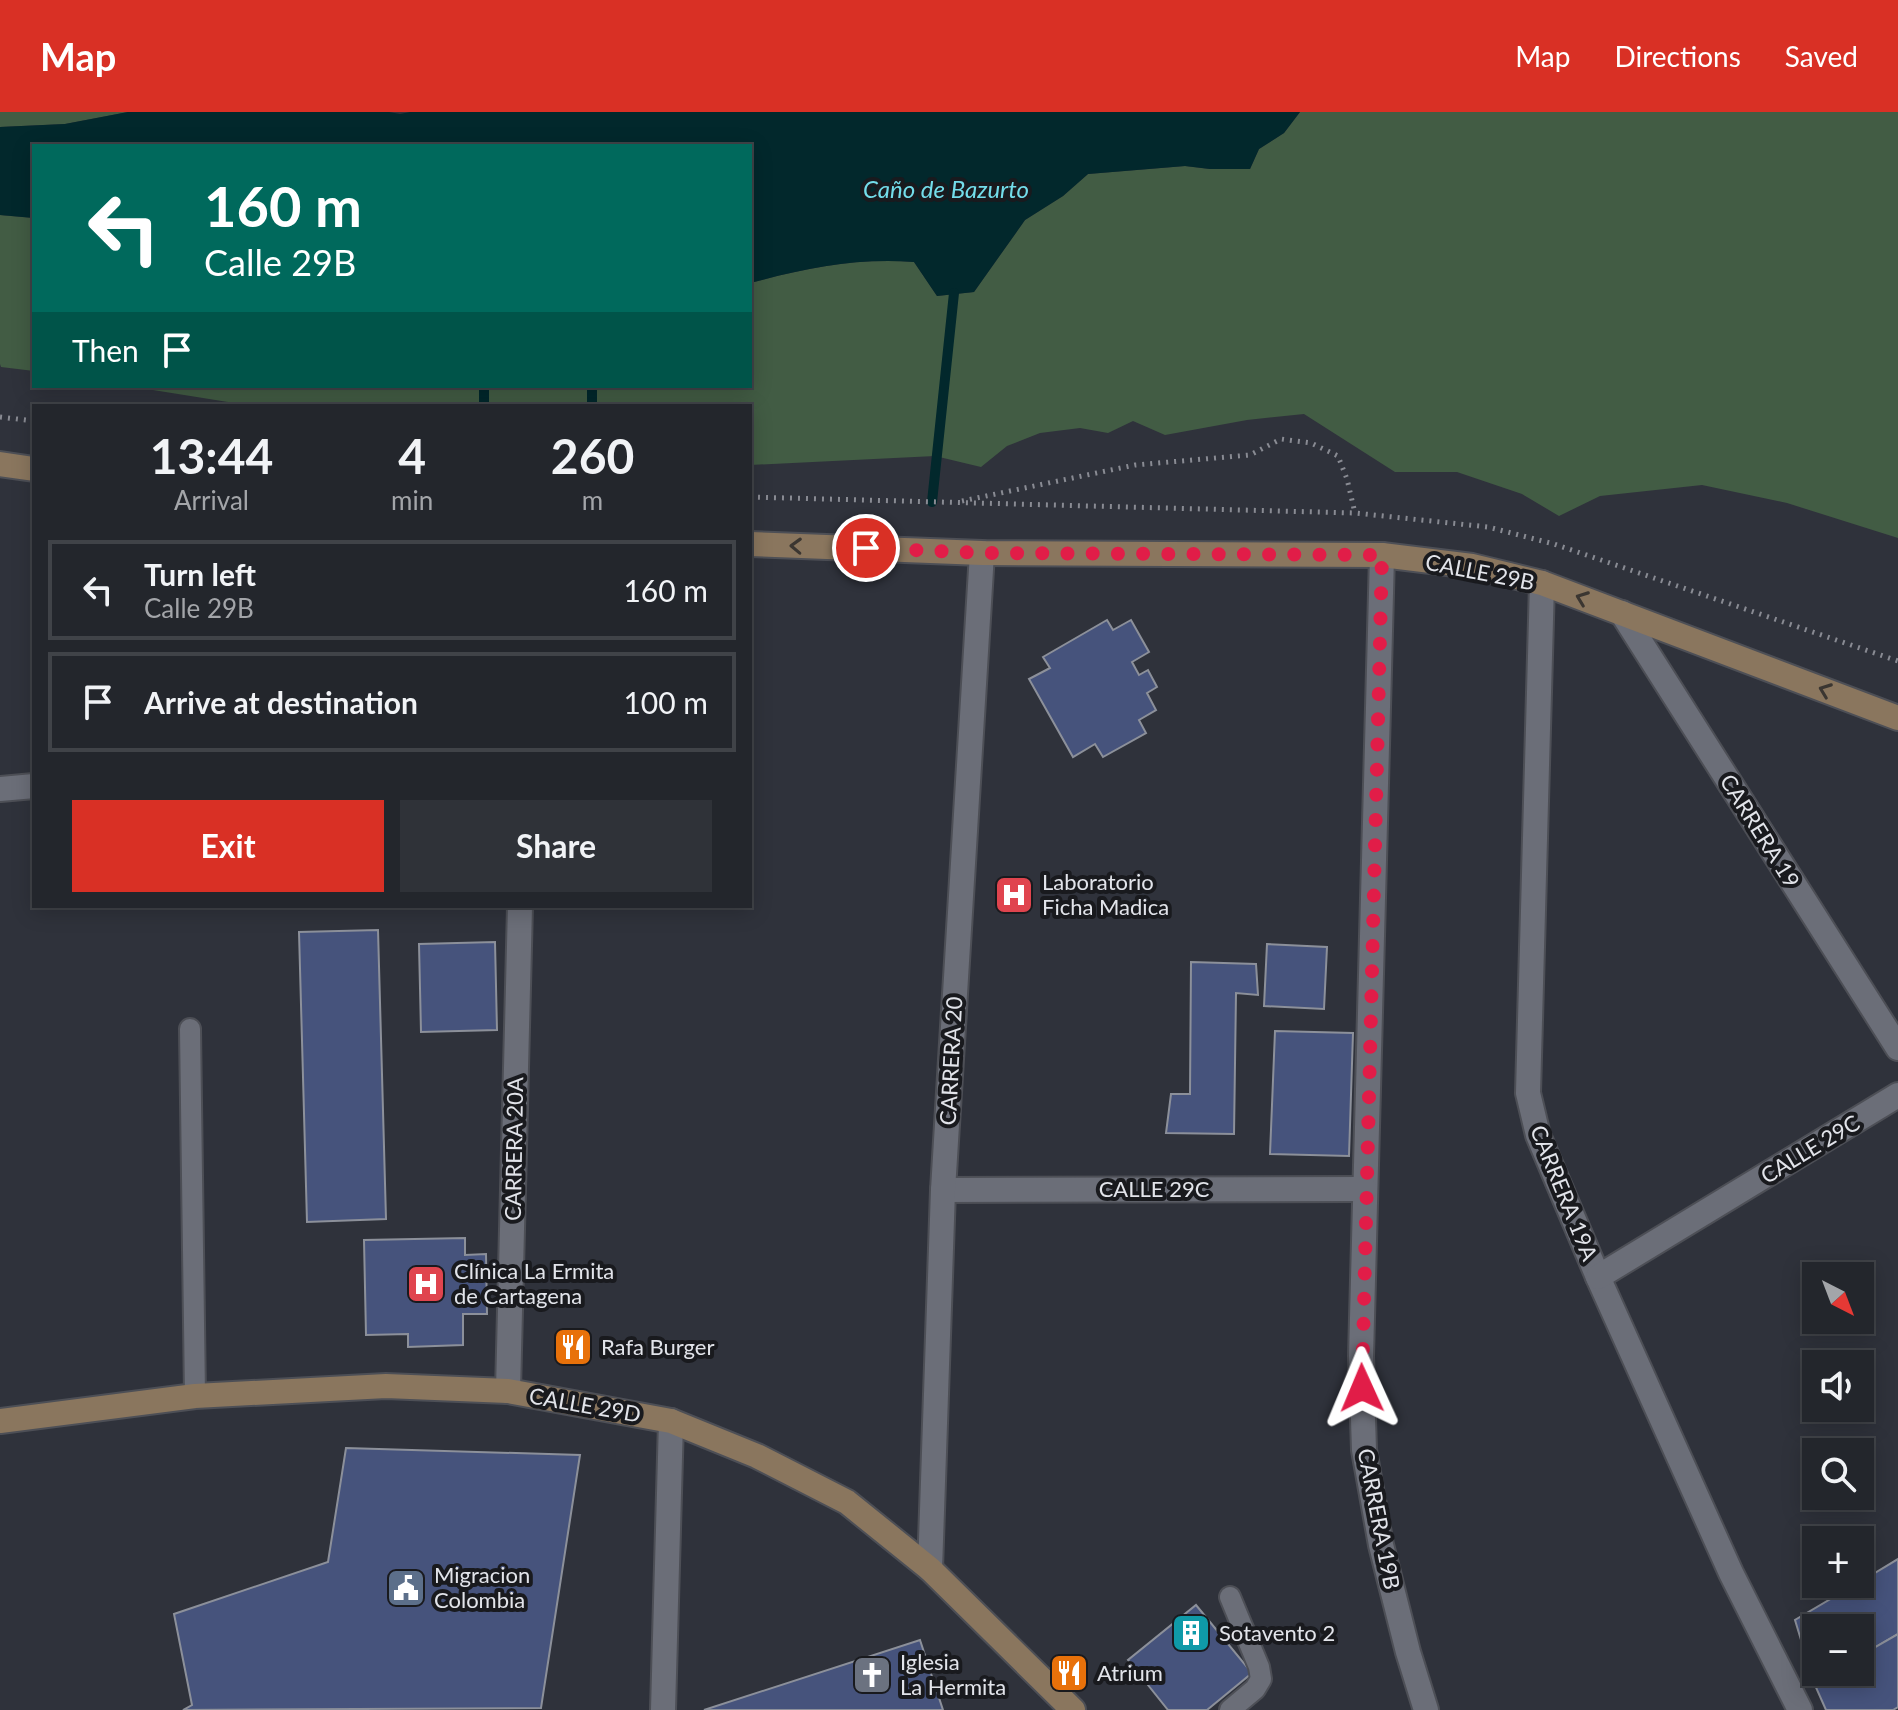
<!DOCTYPE html>
<html lang="en">
<head>
<meta charset="utf-8">
<style>
	:root { --surface:#23262c; --page:#2f3238; --text:#f1f3f6; --muted:#a3a5a9; --line:#404348; --accent:#d93025 }
	body { margin:0; font-family:Lato,sans-serif; background:var(--page); color:var(--text); height:100vh; display:flex; flex-direction:column; font-size:30px; white-space:nowrap }
	* { box-sizing:border-box; margin:0 }
	p { font-size:26px; color:var(--muted) }
	.icon { flex:none; width:44px; height:44px; fill:none; stroke:currentColor; stroke-width:2; stroke-linecap:round; stroke-linejoin:round }
	.map { position:relative; flex:1; overflow:hidden }
	.sheet { position:absolute; left:32px; top:292px; width:720px; height:504px; display:flex; flex-direction:column; background:var(--surface); border-radius:0px; box-shadow:0 4px 20px #0003,0 0 0 2px var(--line) }
	.sheet>* { flex:none }
	.guide { position:absolute; left:32px; top:32px; width:720px; height:244px; border-radius:0px; box-shadow:0 4px 20px #0003,0 0 0 2px var(--line); background:#00695c; color:#fff; overflow:hidden }
	.needle { width:52px; rotate:138deg }
	.fabs { position:absolute; left:1802px; top:1150px; display:grid; gap:16px }
	.fabs a { display:grid; place-items:center; width:72px; height:72px; border-radius:0px; background:var(--surface); box-shadow:0 4px 20px #0003,0 0 0 2px var(--line); font-size:40px }
	.pin { position:absolute; display:grid; place-items:center; width:68px; height:68px; color:#fff; margin:-34px; border:4px solid #fff; border-radius:50%; box-shadow:0 2px 8px #0007 }
	.me { position:absolute; width:88px; margin:-44px; rotate:359deg; stroke-linejoin:round; filter:drop-shadow(0 0 6px #0008) }
	.turn { display:flex; align-items:center; gap:28px; height:168px; padding:0 40px; font-size:36px }
	.turn .icon { width:104px; height:104px; stroke-width:2.5 }
	.turn b { display:block; font-size:56px; line-height:68px }
	.then { display:flex; align-items:center; height:76px; padding:0 40px; background:#0003; gap:16px; font-size:30px }
	.eta { display:flex; justify-content:space-evenly; align-items:center; height:136px; text-align:center }
	.eta b { font-size:48px; font-weight:700; line-height:56px }
	.action { display:flex; gap:16px; margin-top:auto; padding:16px 40px }
	.action a { flex:1; height:92px; border-radius:0px; background:var(--accent); color:#fff; font-size:32px; font-weight:700; line-height:92px; text-align:center }
	.action a+a { background:var(--page); color:var(--text) }
	ul { padding:0; list-style:none }
	li { display:flex; align-items:center; gap:24px; height:100px; margin:0 16px 12px; padding:0 24px; border:4px solid var(--line); border-radius:0px }
	li div { flex:1 }
	li b { display:block; font-size:30px }
	li em { font-style:normal }
	header { display:flex; align-items:center; gap:48px; box-sizing:border-box; height:112px; padding:0 40px; background:var(--accent); color:#fff }
	header strong { font-size:38px }
	nav { display:flex; gap:44px; margin-inline-start:auto; font-size:28px }
	.map>svg:first-child { display:block }
	.green { fill:#425c44 }
	.water { fill:#02282c }
	.lines { fill:none; stroke-linecap:round; stroke-linejoin:round }
	.stream { stroke:#02282c; stroke-width:10 }
	.building { fill:#46537c; stroke:#8c909a; stroke-width:2 }
	.lane-casing { stroke:#4d4f56; stroke-width:24 }
	.street-casing { stroke:#4d4f56; stroke-width:28 }
	.secondary-casing { stroke:#4d4f56; stroke-width:28 }
	.path { stroke:#898b93; stroke-width:5; stroke-dasharray:2 6; stroke-linecap:butt }
	.lane { stroke:#6b6e78; stroke-width:20 }
	.street { stroke:#6b6e78; stroke-width:24 }
	.secondary { stroke:#8a765e; stroke-width:24 }
	.oneway { stroke:#3b3631 }
	.route { stroke:#e11d48; stroke-width:14; stroke-dasharray:0 25.2 }
	.labels { text-anchor:middle; stroke-width:8; stroke-linejoin:round; paint-order:stroke }
	.street-label { font-size:22px; fill:#e2e4ea; stroke:#191a1e }
	.poi-label { font-size:22px; fill:#e2e4ea; stroke:#191a1e; text-anchor:start }
	.water-label { font-size:24px; font-style:italic; fill:#73ddea; stroke:#191a1e }
</style>
</head>
<body>
<header>
<strong>Map</strong>
<nav><a>Map</a><a>Directions</a><a>Saved</a></nav>
</header>
<div class="map">
<svg width="1898" height="1598" viewBox="0 0 1898 1598">
	<rect width="100%" height="100%" fill="#2f323b"/>
	<g class="green">
		<path d="M0 0H128L65 12 0 15Z"/>
		<path d="M1300 0H1898V426L1787 391 1702 373 1600 384 1559 404 1522 382 1457 360H1395L1304 302 1247 308 1165 323 1133 309 1108 321 1080 316 1040 321 1007 334 981 355 935 344 750 353V294H253L128 274H750V171C807 156 855 146 914 150L937 184 974 180 1025 108 1063 84 1088 62 1185 54 1210 57H1250L1259 37 1284 21Z"/>
		<path d="M0 103 34 106V259L1 255 0 252Z"/>
	</g>
	<path class="water" d="M128 0H389L400 2 410 0H1300L1284 21 1259 37 1250 57H1210L1185 54 1088 62 1063 84 1025 108 974 180 937 184 914 150C855 146 807 156 750 171V34H34V106L0 103V15L65 12Z"/>
	<g class="lines">
		<g class="stream">
			<path d="M484 274V294"/>
			<path d="M592 294V274"/>
			<path d="M932 390 954 181"/>
		</g>
	</g>
	<g class="building">
		<path d="M1107 508 1113 518 1131 508 1149 540 1132 550 1139 563 1148 558 1157 575 1147 581 1156 598 1139 608 1146 621 1103 645 1095 632 1073 645 1029 567 1050 556 1043 545Z"/>
		<path d="M378 818 386 1107 307 1110 299 820Z"/>
		<path d="M495 830 497 918 421 920 419 832Z"/>
		<path d="M1267 832 1327 835 1324 897 1264 894Z"/>
		<path d="M1191 850 1256 852 1258 883 1236 881 1234 1022 1166 1021 1171 982H1190Z"/>
		<path d="M1275 919 1353 921 1349 1044 1270 1042Z"/>
		<path d="M465 1126V1143L486 1142 487 1202H463V1233L408 1235V1222L366 1223 364 1128Z"/>
		<path d="M346 1336 580 1343 541 1596 183 1598 192 1593 174 1502 328 1450Z"/>
		<path d="M1898 1447V1522L1860 1544V1516H1816V1560H1833L1814 1571 1795 1508 1856 1472H1860V1470Z"/>
		<path d="M1196 1493 1252 1561 1207 1598H1168L1128 1548Z"/>
		<path d="M1898 1522V1595L1893 1598H1826L1814 1571 1833 1560H1860V1544Z"/>
		<path d="M920 1528 943 1598H704Z"/>
	</g>
	<g class="lines">
		<g class="lane-casing">
			<g id="lane">
				<path d="M190 917 195 1284"/>
				<path d="M1230 1485 1259 1555 1261 1567 1255 1577 1230 1598"/>
			</g>
		</g>
		<g class="street-casing">
			<g id="street">
				<path d="M1382 443 1361 1244 1364 1338 1381 1433 1408 1540 1426 1598"/>
				<path d="M1542 471 1528 981 1538 1023 1598 1165 1731 1461 1800 1598"/>
				<path d="M1622 501 1898 936"/>
				<path d="M0 677 34 674"/>
				<path d="M943 1078 1365 1077"/>
				<path d="M1598 1165 1898 983"/>
				<path d="M508 1279 520 794"/>
				<path d="M930 1457 943 1078 982 441"/>
				<path d="M663 1598 671 1309"/>
			</g>
		</g>
		<g class="secondary-casing">
			<g id="secondary">
				<path d="M0 352 34 357"/>
				<path d="M750 432 982 441 1382 443 1472 454 1542 471 1898 606"/>
				<path d="M0 1309 195 1284 386 1274 508 1279 671 1309 757 1344 847 1390 930 1457 1073 1598"/>
			</g>
		</g>
		<g class="path">
			<path d="M0 305 34 309"/>
			<path d="M750 385 1355 401 1488 415 1554 432 1898 549"/>
			<path d="M962 389 1135 353 1250 343 1281 327 1311 331 1338 344 1347 367 1355 401"/>
		</g>
		<use href="#lane" class="lane"/>
		<use href="#street" class="street"/>
		<use href="#secondary" class="secondary"/>
	</g>
	<defs><path id="oneway-chevron" d="M-2-3.5L2.5 0L-2 3.5" fill="none" stroke-width="1.6" stroke-linecap="round" stroke-linejoin="round" transform="scale(2)"/></defs>
	<g class="oneway">
		<use href="#oneway-chevron" transform="translate(796 434) rotate(-178)"/>
		<use href="#oneway-chevron" transform="translate(1582 486) rotate(-159)"/>
		<use href="#oneway-chevron" transform="translate(1825 578) rotate(-159)"/>
	</g>
	<g class="lines">
		<path class="route" d="M866 436 982 441 1382 443 1362 1276"/>
	</g>
	<defs>
		<g id="hospital-square" transform="scale(2)"><rect x="-9" y="-9" width="18" height="18" rx="4" fill="#e0444e" stroke="#191a1e"/><path d="M-5-5h3v3.5h4V-5h3V5h-3V1.5h-4V5h-3Z" fill="#fff"/></g>
		<g id="restaurant-square" transform="scale(2)"><rect x="-9" y="-9" width="18" height="18" rx="4" fill="#e8710a" stroke="#191a1e"/><path d="M-5-6h1v4h1v-4h1v4h1v-4h1v5L-1.5 .5V6h-2V.5L-5-1ZM5-6V6H3V1.5H1.5Q1.5-4 5-6Z" fill="#fff"/></g>
		<g id="civic-square" transform="scale(2)"><rect x="-9" y="-9" width="18" height="18" rx="4" fill="#5c6f8a" stroke="#191a1e"/><path d="M-.6-6.5H3V-4.5H.6V-3L4-1V1h2V6H-6V1h2V-1L-.6-3ZM-1.2 2.5V6h2.4V2.5Z" fill="#fff"/></g>
		<g id="building-square" transform="scale(2)"><rect x="-9" y="-9" width="18" height="18" rx="4" fill="#0f9aa8" stroke="#191a1e"/><path d="M-4-6H4V6H1V3H-1V6H-4ZM-2.5-4.3h1.7v1.8h-1.7ZM.8-4.3h1.7v1.8H.8ZM-2.5-1h1.7V.8h-1.7ZM.8-1h1.7V.8H.8Z" fill="#fff"/></g>
		<g id="church-square" transform="scale(2)"><rect x="-9" y="-9" width="18" height="18" rx="4" fill="#6b7280" stroke="#191a1e"/><path d="M-1.2-6h2.4v3.5h3.3v2.4h-3.3V6h-2.4V-.1h-3.3v-2.4h3.3Z" fill="#fff"/></g>
	</defs>
	<g fill-rule="evenodd">
		<use href="#hospital-square" x="1014" y="783"/>
		<use href="#hospital-square" x="426" y="1172"/>
		<use href="#restaurant-square" x="573" y="1235"/>
		<use href="#civic-square" x="406" y="1476"/>
		<use href="#building-square" x="1191" y="1521"/>
		<use href="#restaurant-square" x="1069" y="1561"/>
		<use href="#church-square" x="872" y="1563"/>
	</g>
	<g class="labels">
		<g class="street-label">
			<text transform="translate(1480 460) rotate(11)" y="8">CALLE 29B</text>
			<text transform="translate(1760 719) rotate(58)" y="8">CARRERA 19</text>
			<text transform="translate(951 949) rotate(-87)" y="8">CARRERA 20</text>
			<text transform="translate(514 1037) rotate(-89)" y="8">CARRERA 20A</text>
			<text transform="translate(1810 1037) rotate(-31)" y="8">CALLE 29C</text>
			<text x="1154" y="1085">CALLE 29C</text>
			<text transform="translate(1564 1081) rotate(68)" y="8">CARRERA 19A</text>
			<text transform="translate(585 1293) rotate(10)" y="8">CALLE 29D</text>
			<text transform="translate(1379 1407) rotate(79)" y="8">CARRERA 19B</text>
		</g>
		<g class="poi-label">
			<text x="1042" y="778">Laboratorio<tspan x="1042" dy="25">Ficha Madica</tspan></text>
			<text x="454" y="1167">Clínica La Ermita<tspan x="454" dy="25">de Cartagena</tspan></text>
			<text x="601" y="1243">Rafa Burger</text>
			<text x="434" y="1471">Migracion<tspan x="434" dy="25">Colombia</tspan></text>
			<text x="1219" y="1529">Sotavento 2</text>
			<text x="900" y="1558">Iglesia<tspan x="900" dy="25">La Hermita</tspan></text>
			<text x="1097" y="1569">Atrium</text>
		</g>
		<g class="water-label">
			<text x="946" y="86">Caño de Bazurto</text>
		</g>
	</g>
</svg>
<div class="fabs">
<a><svg class="needle" viewBox="-14 -14 28 28"><path d="M0-13l5 13h-10z" fill="#e53935"/><path d="M0 13l5-13h-10z" fill="#a3a5a9"/></svg></a>
<a><svg class="icon" aria-label="sound" viewBox="0 0 24 24"><path d="M4 9h4l5-4v14l-5-4H4zM17 9q2 3 0 6"/></svg></a>
<a><svg class="icon" aria-label="search" viewBox="0 0 24 24"><circle cx="10" cy="10" r="6"/><path d="M15 15l6 6"/></svg></a>
<a>+</a>
<a>−</a>
</div>
<div class="pin" style="left:866px;top:436px;background:#d93025"><svg class="icon" aria-label="arrive" viewBox="0 0 24 24"><path d="M6 21V4h12l-3 4 3 4H6"/></svg></div>
<svg class="me" style="left:1362px;top:1276px" viewBox="-20 -20 40 40"><path d="M0-17L14 15 0 8-14 15z" fill="#e11d48" stroke="#fff" stroke-width="4"/></svg>
<div class="guide">
<div class="turn"><svg class="icon" aria-label="left" viewBox="0 0 24 24"><path d="M17 20v-9H6M10 6l-5 5 5 5"/></svg><div><b>160 m</b>Calle 29B</div></div>
<div class="then">Then<svg class="icon" aria-label="arrive" viewBox="0 0 24 24"><path d="M6 21V4h12l-3 4 3 4H6"/></svg></div>
</div>
<section class="sheet">
<div class="eta">
<div><b>13:44</b><p>Arrival</p></div>
<div><b>4</b><p>min</p></div>
<div><b>260</b><p>m</p></div>
</div>
<ul>
<li><svg class="icon" aria-label="left" viewBox="0 0 24 24"><path d="M17 20v-9H6M10 6l-5 5 5 5"/></svg><div><b>Turn left</b><p>Calle 29B</p></div><em>160 m</em></li>
<li><svg class="icon" aria-label="arrive" viewBox="0 0 24 24"><path d="M6 21V4h12l-3 4 3 4H6"/></svg><div><b>Arrive at destination</b></div><em>100 m</em></li>
</ul>
<div class="action"><a>Exit</a><a>Share</a></div>
</section>
</div>
</body>
</html>
